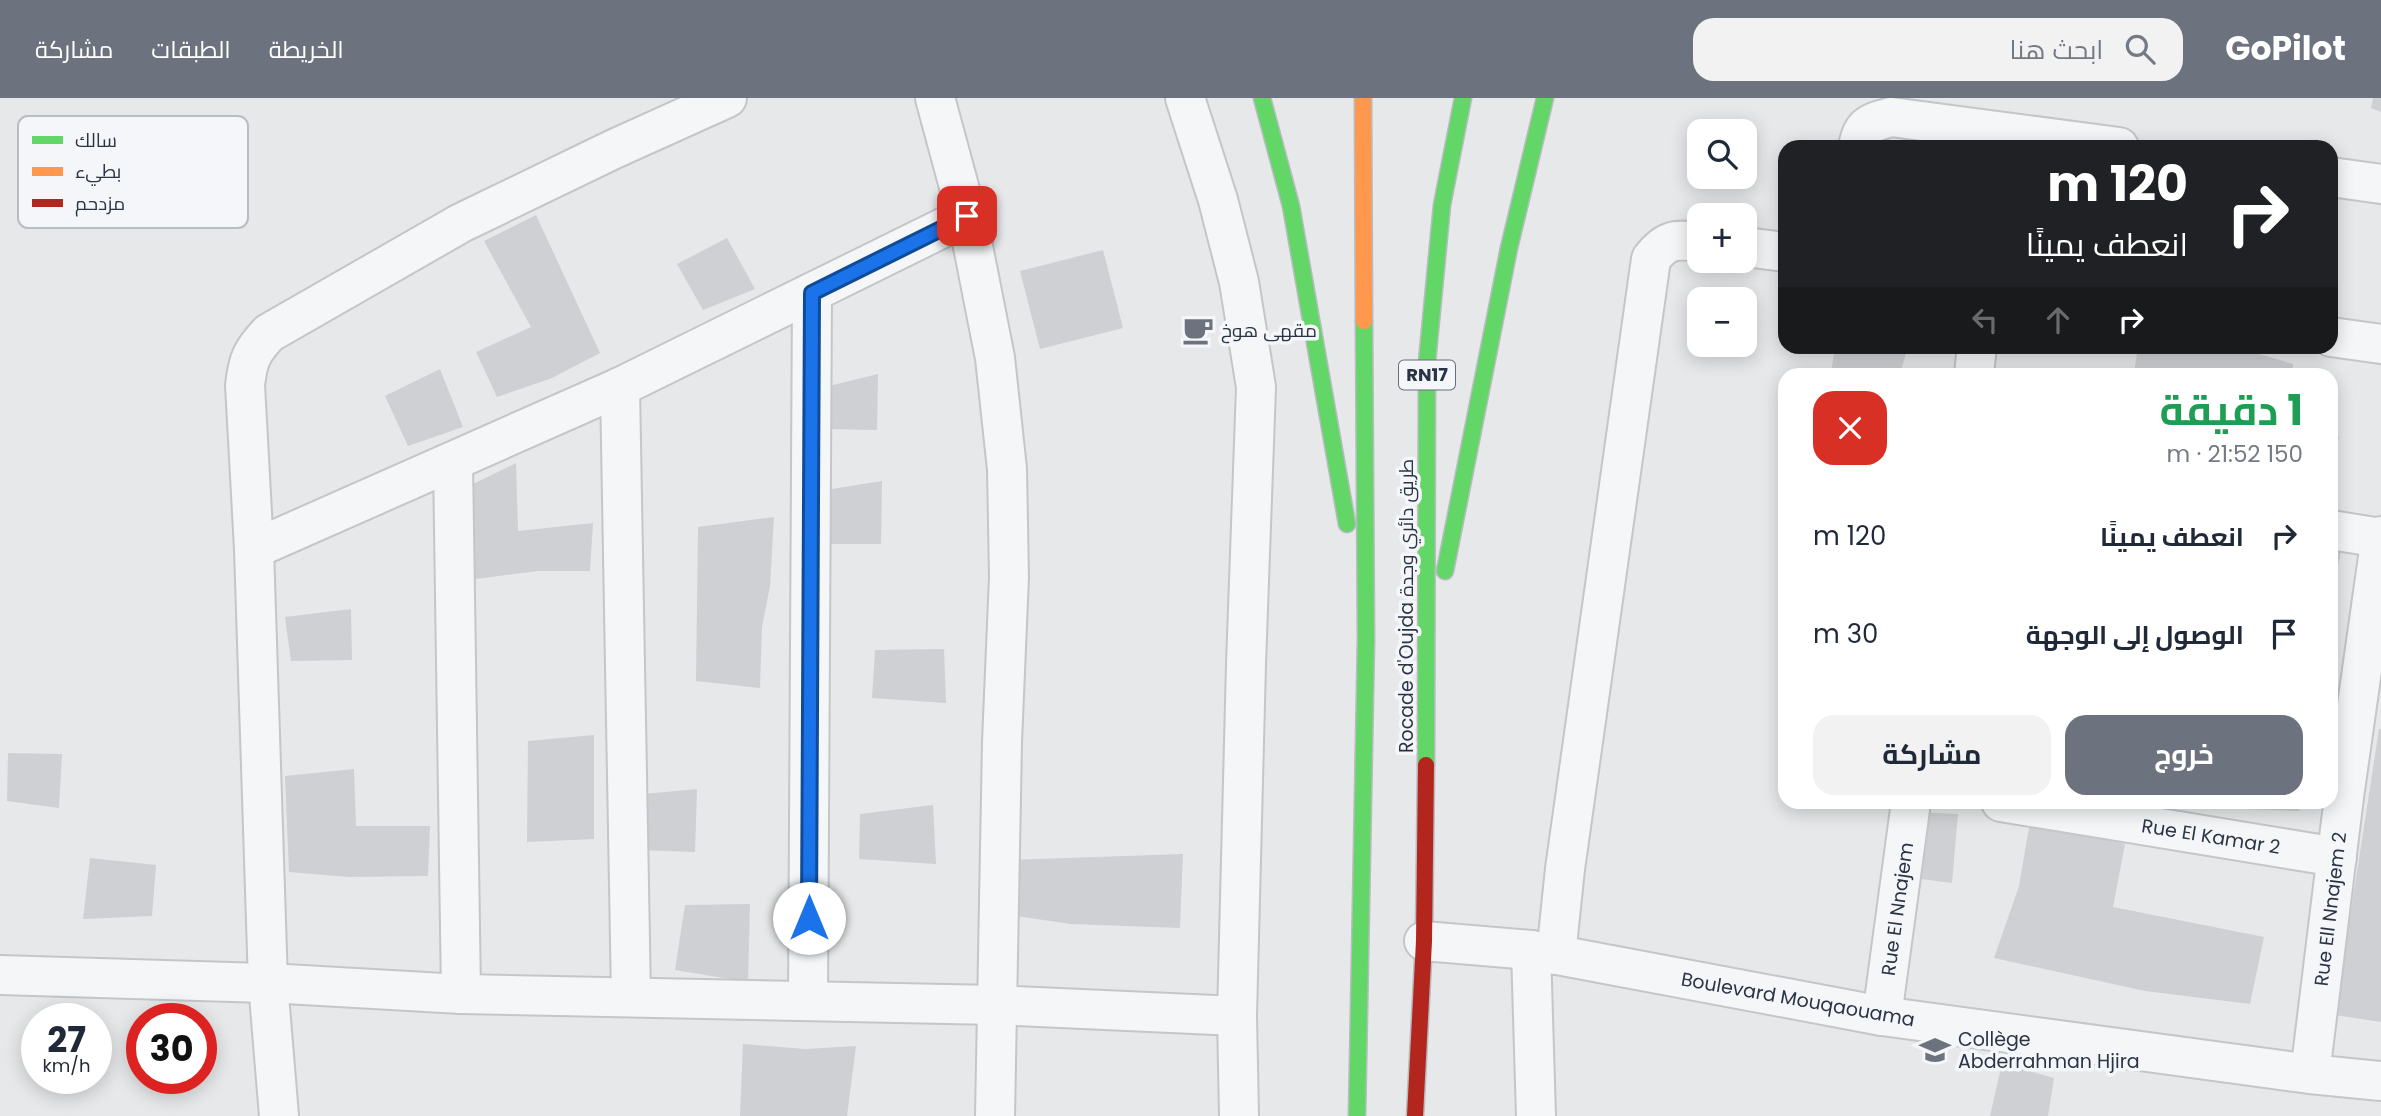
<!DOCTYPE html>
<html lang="ar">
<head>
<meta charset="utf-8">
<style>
	:root { --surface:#fff; --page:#f2f2f3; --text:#1f2937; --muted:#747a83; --accent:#6c737f }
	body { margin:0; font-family:Poppins,Cairo,sans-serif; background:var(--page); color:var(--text); direction:rtl; height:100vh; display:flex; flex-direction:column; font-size:26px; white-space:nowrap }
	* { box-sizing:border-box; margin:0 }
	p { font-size:23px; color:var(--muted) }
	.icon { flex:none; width:38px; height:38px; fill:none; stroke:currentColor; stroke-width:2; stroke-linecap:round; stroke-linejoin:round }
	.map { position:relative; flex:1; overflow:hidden; direction:ltr }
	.sheet { position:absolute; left:1778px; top:270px; width:560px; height:441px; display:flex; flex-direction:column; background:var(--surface); border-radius:21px; box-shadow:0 4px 18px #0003; direction:rtl }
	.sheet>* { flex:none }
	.top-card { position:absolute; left:1778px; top:42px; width:560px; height:214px; border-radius:21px; box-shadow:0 4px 18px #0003; direction:rtl; background:#202124; color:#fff; overflow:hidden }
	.controls { position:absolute; left:1687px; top:21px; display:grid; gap:14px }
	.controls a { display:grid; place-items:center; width:70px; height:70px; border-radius:14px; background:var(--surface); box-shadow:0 4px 18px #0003; font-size:35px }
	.speed { position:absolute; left:21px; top:905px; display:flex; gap:14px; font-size:35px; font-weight:700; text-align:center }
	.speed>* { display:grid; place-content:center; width:91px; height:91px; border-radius:50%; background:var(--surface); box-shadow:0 4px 18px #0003; line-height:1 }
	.speed small { font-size:18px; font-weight:400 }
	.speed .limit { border:10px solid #d22; background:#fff; color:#111 }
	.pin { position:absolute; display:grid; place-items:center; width:60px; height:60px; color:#fff; margin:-30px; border-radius:14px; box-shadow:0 4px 10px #0006 }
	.me { position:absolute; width:77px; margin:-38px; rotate:0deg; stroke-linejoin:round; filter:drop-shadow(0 0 5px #0008) }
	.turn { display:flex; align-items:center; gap:24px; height:147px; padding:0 35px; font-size:32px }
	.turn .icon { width:91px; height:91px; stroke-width:2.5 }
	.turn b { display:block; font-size:49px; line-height:60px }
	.lanes { display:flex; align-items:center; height:66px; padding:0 35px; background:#0003; justify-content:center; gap:35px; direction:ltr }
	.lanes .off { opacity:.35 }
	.round { display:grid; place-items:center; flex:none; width:74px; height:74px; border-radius:21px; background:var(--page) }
	.summary { display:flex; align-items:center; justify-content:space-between; height:119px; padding:0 35px }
	h1 { font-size:42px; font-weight:700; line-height:52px; color:#1e9e55 }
	.cta { display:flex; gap:14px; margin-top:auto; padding:14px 35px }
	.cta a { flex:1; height:80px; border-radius:21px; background:var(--accent); color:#fff; font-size:28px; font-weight:700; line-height:80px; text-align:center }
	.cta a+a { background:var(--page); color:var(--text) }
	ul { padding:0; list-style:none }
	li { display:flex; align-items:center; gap:21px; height:98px; padding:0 35px }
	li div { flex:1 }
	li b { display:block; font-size:26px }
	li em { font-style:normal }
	header { display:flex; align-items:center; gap:42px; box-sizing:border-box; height:98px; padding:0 35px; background:var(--accent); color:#fff }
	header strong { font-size:33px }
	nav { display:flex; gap:38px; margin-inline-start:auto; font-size:24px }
	.search { width:490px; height:63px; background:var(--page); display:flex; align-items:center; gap:18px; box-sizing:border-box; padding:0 24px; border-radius:21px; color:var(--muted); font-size:26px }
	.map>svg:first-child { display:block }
	.building { fill:#ced0d3 }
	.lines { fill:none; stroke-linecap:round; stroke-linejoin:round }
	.street-casing { stroke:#c4c6c8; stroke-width:42 }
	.fast-casing { stroke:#b8bbbf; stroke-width:19 }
	.slow-casing { stroke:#b8bbbf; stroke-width:19 }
	.jam-casing { stroke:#b8bbbf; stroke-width:19 }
	.street { stroke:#f5f6f7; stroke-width:38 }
	.fast { stroke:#63d668; stroke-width:16 }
	.slow { stroke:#ff974d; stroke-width:16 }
	.jam { stroke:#b3261e; stroke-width:16 }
	.route-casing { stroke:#114b97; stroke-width:18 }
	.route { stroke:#1a73e8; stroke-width:12 }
	.labels { text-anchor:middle; stroke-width:7; stroke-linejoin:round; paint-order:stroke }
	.shield { fill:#f4f6f9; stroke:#676e7b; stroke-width:2 }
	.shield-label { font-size:18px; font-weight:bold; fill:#2b3445 }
	.poi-label { font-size:19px; fill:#2b3445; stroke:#f4f6f9; text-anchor:start }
	.street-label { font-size:19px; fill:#2b3445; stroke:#f4f6f9 }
	.key { fill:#f4f6f9; stroke:#b8bcc3; stroke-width:2 }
	.key-label { font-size:19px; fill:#2b3445 }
</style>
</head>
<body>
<header>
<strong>GoPilot</strong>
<div class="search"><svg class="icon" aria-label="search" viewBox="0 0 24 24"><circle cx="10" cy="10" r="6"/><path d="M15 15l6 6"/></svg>ابحث هنا</div>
<nav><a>الخريطة</a><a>الطبقات</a><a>مشاركة</a></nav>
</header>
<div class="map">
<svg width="2381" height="1018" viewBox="0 0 2381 1018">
	<rect width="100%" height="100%" fill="#e6e8ea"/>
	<g class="building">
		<path d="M2373 0H2381V14L2371 10Z"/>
		<path d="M536 117 600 255 552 280 497 299 476 254 531 229 484 143Z"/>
		<path d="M727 140 755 191 703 212 677 166Z"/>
		<path d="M1103 152 1123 230 1040 251 1020 173Z"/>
		<path d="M1835 248H1908L1900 276H1831Z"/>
		<path d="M2138 248H2199L2249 253 2293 266 2292 276H2134Z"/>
		<path d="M440 271 463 329 408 348 385 298Z"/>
		<path d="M878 276 877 332 825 331 829 288Z"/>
		<path d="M2331 338H2339L2332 376 2331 375Z"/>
		<path d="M516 365 518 433 593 425 590 473H538L468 482 465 390Z"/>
		<path d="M882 383 881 446H823L832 391Z"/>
		<path d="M774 419 770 488 762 529 760 590 696 583 698 429Z"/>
		<path d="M2331 451 2341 453 2332 498H2331Z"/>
		<path d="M351 511 352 562 291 563 285 519Z"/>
		<path d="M944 551 946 605 872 600 875 552Z"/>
		<path d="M2379 631H2381V924L2335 917Z"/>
		<path d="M594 637V741L527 744 528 643Z"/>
		<path d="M8 655 62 656 59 710 7 703Z"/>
		<path d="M354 671 356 728H430L428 778 349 779 289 774 285 678Z"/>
		<path d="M697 691 695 754 637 752 644 696Z"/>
		<path d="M2198 704H2299V713L2244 711 2198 705Z"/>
		<path d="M933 707 936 766 859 761 860 716Z"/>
		<path d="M1918 714 1958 716 1952 785 1906 779Z"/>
		<path d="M2030 724 2076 732 2125 746 2113 809 2264 839 2250 906 2145 893 1994 860 2019 788Z"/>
		<path d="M1183 756 1180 830 1071 826 1003 816 1012 762Z"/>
		<path d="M90 760 156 767 152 818 83 821Z"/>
		<path d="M750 806 748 884 675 872 685 807Z"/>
		<path d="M743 946 805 951 856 948 847 1018H740Z"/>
		<path d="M2002 965 2054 980 2048 1018H1990Z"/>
	</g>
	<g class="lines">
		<g class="street-casing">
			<g id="street">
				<path d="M935 0 967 118 995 260 1007 371 1009 479 1002 644 995 1018"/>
				<path d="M1185 0 1218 102 1239 184 1256 289 1246 566 1237 918 1239 1018"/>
				<path d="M1858 49C1862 26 1870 25 1891 19L2119 49"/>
				<path d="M2331 79 2381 86"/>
				<path d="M1745 149 1785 154"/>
				<path d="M2331 239 2381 246"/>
				<path d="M1974 276 1977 248"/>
				<path d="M620 289 631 899"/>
				<path d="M453 364 461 896"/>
				<path d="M2331 432 2381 440"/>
				<path d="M254 451 620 289 967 118"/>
				<path d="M2001 704 2337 759"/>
				<path d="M1424 843 1531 852 1882 918 2310 976 2381 983"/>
				<path d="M1531 852 1536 1018"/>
				<path d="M1556 857 1565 771 1651 161C1666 141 1676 141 1699 144"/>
				<path d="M0 877 268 885 461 896 996 907 1237 918"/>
				<path d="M808 902 812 195"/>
				<path d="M1882 918 1911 704"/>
				<path d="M2310 976 2344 699 2381 438"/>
				<path d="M279 1018 268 885 254 451 245 287C248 262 251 254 269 235L461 125 614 51 727 0"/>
			</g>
		</g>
		<g class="fast-casing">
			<g id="fast">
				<path d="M1262 0 1291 108 1347 426"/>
				<path d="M1445 473 1509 150 1545 0"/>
				<path d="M1426 667 1427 264 1442 107 1463 0"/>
				<path d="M1357 1018 1366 542 1364 223"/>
			</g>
		</g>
		<g class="slow-casing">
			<path id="slow" d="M1363 0 1364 223"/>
		</g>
		<g class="jam-casing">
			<path id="jam" d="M1415 1018 1424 843 1426 667"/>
		</g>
		<use href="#street" class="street"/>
		<use href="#fast" class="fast"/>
		<use href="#slow" class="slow"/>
		<use href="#jam" class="jam"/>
	</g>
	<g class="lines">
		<g class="route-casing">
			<path id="route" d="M809 820 812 195 967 118"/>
		</g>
		<use href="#route" class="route"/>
	</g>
	<defs>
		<g id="cafe-bare" transform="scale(2.415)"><path d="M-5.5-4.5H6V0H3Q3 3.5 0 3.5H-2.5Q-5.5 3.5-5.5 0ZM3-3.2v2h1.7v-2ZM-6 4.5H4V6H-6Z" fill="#6c737f" stroke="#f4f6f9" stroke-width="2.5" paint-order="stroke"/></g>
		<g id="school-bare" transform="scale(2.415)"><path d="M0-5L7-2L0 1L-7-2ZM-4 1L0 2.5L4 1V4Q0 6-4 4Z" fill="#6c737f" stroke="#f4f6f9" stroke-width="2.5" paint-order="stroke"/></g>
	</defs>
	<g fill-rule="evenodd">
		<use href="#cafe-bare" x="1198" y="232"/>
		<use href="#school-bare" x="1935" y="952"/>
	</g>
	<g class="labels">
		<rect class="shield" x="1399" y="262.5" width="56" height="29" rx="5"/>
		<g class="shield-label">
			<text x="1427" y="283">RN17</text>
		</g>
		<g class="poi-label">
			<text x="1221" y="239">مقهى هوخ</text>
			<text x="1958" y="948">Collège<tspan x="1958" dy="22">Abderrahman Hjira</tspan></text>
		</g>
		<g class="street-label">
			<text transform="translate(1406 508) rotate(-90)" y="7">Rocade d'Oujda طريق دائري وجدة</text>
			<text transform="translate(2211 738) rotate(9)" y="7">Rue El Kamar 2</text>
			<text transform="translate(1897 811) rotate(-82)" y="7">Rue El Nnajem</text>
			<text transform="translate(2330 811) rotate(-83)" y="7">Rue Ell Nnajem 2</text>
			<text transform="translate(1798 901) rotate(10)" y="7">Boulevard Mouqaouama</text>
		</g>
	</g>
	<rect x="18" y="18" width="230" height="112" rx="10" class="key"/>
	<rect x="32" y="38" width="31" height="8" fill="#63d668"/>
	<rect x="32" y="69" width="31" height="9" fill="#ff974d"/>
	<rect x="32" y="101" width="31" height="8" fill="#b3261e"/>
	<g class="key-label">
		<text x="75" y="49">سالك</text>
		<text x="75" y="80">بطيء</text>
		<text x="75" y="112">مزدحم</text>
	</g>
</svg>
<div class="controls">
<a><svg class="icon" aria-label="search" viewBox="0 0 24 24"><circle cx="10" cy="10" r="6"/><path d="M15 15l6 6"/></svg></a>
<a>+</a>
<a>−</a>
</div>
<div class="speed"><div>27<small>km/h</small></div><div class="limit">30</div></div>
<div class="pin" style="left:967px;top:118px;background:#d93025"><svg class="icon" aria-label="arrive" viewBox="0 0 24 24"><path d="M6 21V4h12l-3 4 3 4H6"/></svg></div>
<svg class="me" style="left:809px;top:820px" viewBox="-20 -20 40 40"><circle r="19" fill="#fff"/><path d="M0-13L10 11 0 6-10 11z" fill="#1a73e8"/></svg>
<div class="top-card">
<div class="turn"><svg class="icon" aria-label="right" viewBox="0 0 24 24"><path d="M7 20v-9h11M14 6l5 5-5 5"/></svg><div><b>120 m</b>انعطف يمينًا</div></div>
<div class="lanes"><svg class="icon off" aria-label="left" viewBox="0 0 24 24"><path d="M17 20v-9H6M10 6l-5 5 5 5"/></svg><svg class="icon off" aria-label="ahead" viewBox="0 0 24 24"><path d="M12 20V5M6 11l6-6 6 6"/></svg><svg class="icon" aria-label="right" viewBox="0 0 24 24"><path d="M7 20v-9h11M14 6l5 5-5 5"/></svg></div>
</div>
<section class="sheet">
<div class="summary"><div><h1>1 دقيقة</h1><p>150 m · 21:52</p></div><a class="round" style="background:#d93025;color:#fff"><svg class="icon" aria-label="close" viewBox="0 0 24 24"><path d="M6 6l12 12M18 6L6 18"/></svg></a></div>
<ul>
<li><svg class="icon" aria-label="right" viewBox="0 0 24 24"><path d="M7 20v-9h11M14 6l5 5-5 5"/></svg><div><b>انعطف يمينًا</b></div><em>120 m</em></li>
<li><svg class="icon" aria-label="arrive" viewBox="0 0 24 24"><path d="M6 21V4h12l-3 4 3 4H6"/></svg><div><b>الوصول إلى الوجهة</b></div><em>30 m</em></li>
</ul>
<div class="cta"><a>خروج</a><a>مشاركة</a></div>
</section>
</div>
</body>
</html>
